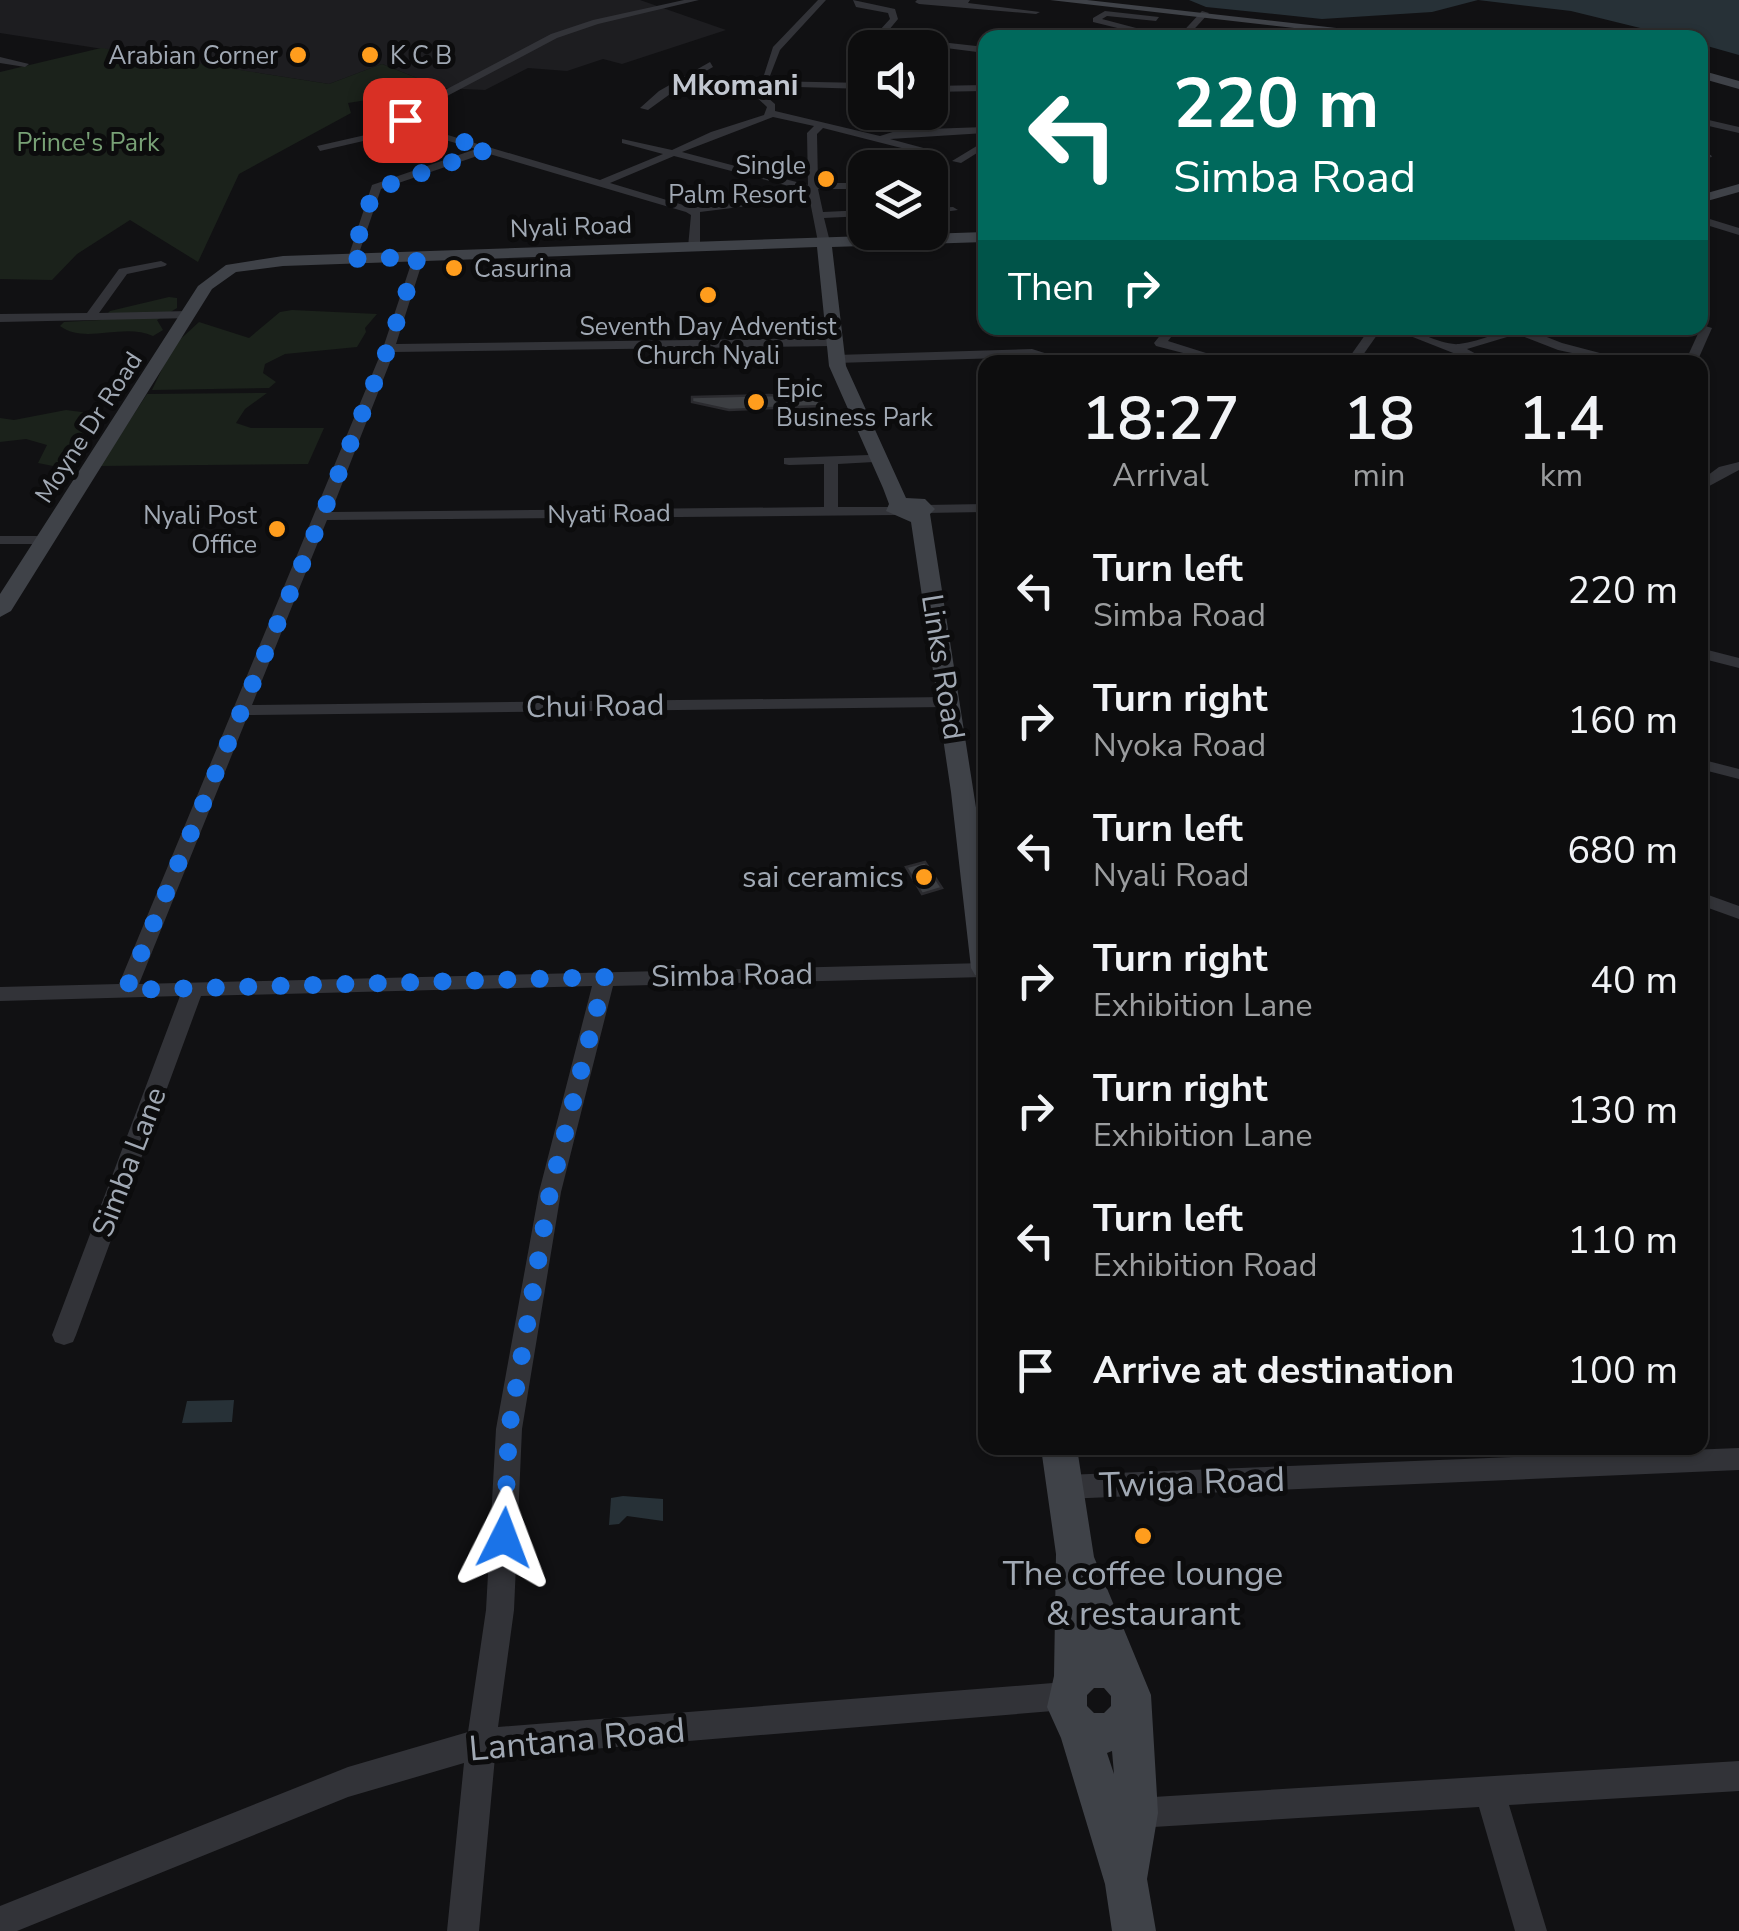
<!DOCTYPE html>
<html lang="en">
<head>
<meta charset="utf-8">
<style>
	:root { --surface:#0d0d0e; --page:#161617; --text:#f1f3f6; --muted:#9a9c9e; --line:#2d2d2e }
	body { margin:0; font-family:"Nunito Sans",sans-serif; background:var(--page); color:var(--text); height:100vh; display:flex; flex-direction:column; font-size:38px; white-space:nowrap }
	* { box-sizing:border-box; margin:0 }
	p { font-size:32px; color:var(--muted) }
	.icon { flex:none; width:55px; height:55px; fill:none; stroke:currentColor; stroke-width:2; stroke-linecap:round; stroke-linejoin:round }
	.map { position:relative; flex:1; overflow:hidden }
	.sheet { position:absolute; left:978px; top:355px; width:730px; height:1100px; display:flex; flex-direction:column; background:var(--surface); border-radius:20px; box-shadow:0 2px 8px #0004,0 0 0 2px var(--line) }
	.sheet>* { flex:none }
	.guide { position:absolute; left:978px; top:30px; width:730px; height:305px; border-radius:20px; box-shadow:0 2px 8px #0004,0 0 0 2px var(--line); background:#00695c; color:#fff; overflow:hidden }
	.controls { position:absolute; left:848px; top:30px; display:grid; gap:20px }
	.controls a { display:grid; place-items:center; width:100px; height:100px; border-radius:20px; background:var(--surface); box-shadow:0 2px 8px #0004,0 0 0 2px var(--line); font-size:50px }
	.pin { position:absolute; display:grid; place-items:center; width:85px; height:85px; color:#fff; margin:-42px; border-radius:20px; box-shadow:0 5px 15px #0006 }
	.me { position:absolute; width:110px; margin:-55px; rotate:3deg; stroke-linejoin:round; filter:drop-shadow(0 0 8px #0008) }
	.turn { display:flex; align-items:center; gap:35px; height:210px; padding:0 30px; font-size:45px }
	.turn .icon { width:130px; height:130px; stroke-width:2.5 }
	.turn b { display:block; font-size:70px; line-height:85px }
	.then { display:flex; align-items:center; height:95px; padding:0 30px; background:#0003; gap:20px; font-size:38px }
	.eta { display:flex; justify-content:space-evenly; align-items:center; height:170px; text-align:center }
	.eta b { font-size:60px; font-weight:600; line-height:70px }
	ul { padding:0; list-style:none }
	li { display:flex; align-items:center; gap:30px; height:130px; padding:0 30px }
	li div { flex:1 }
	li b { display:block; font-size:38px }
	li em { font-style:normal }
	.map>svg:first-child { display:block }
	.built { fill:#1d1d20 }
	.green { fill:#1b221b }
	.water { fill:#273137 }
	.building { fill:#3d3f43; stroke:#2b2b2f; stroke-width:2.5 }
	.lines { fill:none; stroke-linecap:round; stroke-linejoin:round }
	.minor { fill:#323338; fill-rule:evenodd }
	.secondary { fill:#3f4248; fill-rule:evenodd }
	.route { stroke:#1a73e8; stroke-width:18; stroke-dasharray:0 32.4 }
	.poi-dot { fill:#ff9d1d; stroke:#0c0c0d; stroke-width:4 }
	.labels { text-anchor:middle; stroke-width:10; stroke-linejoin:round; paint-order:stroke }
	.far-poi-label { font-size:25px; fill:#a1a9b4; stroke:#0c0c0d; text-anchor:end }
	.far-park-label { font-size:25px; fill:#78a176; stroke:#0c0c0d }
	.far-street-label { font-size:25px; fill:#a1a9b4; stroke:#0c0c0d }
	.far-quarter-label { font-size:30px; font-weight:bold; fill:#c2c7d0; stroke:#0c0c0d }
	.street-label { font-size:30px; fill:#a1a9b4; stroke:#0c0c0d }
	.poi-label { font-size:30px; fill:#a1a9b4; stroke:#0c0c0d; text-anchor:end }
	.near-street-label { font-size:35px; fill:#a1a9b4; stroke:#0c0c0d }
	.near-poi-label { font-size:35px; fill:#a1a9b4; stroke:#0c0c0d }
</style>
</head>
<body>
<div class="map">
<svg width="1739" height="1931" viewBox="0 0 1739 1931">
	<rect width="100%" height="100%" fill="#111113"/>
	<path class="built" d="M0 0H640L726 30 622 64 603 59 567 71 528 68 485 90 442 88 382 64 329 84 0 33Z"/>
	<g class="green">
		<path d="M101 48 329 84 382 64 442 88 348 103 351 113 239 174 198 262 130 220 77 254 52 280 0 279V72Z"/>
		<path d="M169 297 177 298V308L157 320 163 330 153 336C123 322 85 345 60 326L64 322 101 320 110 311Z"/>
		<path d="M292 310 377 314 365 328 366 332 357 347 285 354 265 364 263 373 276 382 269 388 152 390 173 346 199 322 249 338 280 312Z"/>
		<path d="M267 393 245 409 236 423 251 428H324L308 464 100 466 147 394Z"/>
		<path d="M66 410 97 414 74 463 58 467 38 463 47 445 26 439 0 442V418L14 420Z"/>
	</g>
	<g class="water">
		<path d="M1189 0H1739V55L1700 44V38L1677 37 1571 11 1478 0 1432 12 1322 19 1206 7Z"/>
		<path d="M234 1400 232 1422 182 1423 187 1401Z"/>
		<path d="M623 1496 663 1499V1521L627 1516 619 1524 609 1525 611 1498Z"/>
	</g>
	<g class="building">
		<path d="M769 395 819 399V406L729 410 692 402V397Z"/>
		<path d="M925 862 942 888 922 894 906 867Z"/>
	</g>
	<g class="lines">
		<g class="minor">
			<path d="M684 0H699L598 24 557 38 415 113 410 120 414 125 600 180 663 154 622 143V139L672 150 711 132 764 115 767 107 752 93 684 84 648 110 640 108 659 91 710 62 713 67 692 79 753 88 764 75 773 47 818 0H826L780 50 768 81 865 83V89L764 86 760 91 775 104V111L880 136 899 130 985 127V133L890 139 931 150 938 156 930 166 925 163 928 157 925 154 823 128 817 134 818 183H865V189H818L823 212 865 210V216L824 218 830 242 824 245 818 242 808 191 674 156 610 183 690 207 775 199 780 202 700 212V247L694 250 688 247 691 215 686 212 486 153 381 189 357 259 347 261 372 185 476 149 411 130 320 151 317 146 405 126 400 120 409 109 551 34 593 20ZM773 117 814 126 807 133 808 185 682 152Z"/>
			<path d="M853 0 895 9 898 19 888 31 896 37 985 47V53L891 41 879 31 890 19 888 13 856 7Z"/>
			<path d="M917 0H970L968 3 1040 12 1036 14 919 4 915 2Z"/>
			<path d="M1105 11 1159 17 1156 21 1107 16 1102 19 1174 38H1158L1093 22V18Z"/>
			<path d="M1202 11 1209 13 1186 38H1177Z"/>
			<path d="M0 57 29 64 25 67 0 63Z"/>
			<path d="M985 85V91L930 92V86Z"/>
			<path d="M1700 118 1739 127V133L1700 124Z"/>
			<path d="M985 141V148L961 163 952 161Z"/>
			<path d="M1700 153 1711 155 1712 157 1700 159Z"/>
			<path d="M930 208 953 207 958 210 930 214Z"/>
			<path d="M1700 216 1739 228V235L1700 223Z"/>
			<path d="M414 255 424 257 396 344 833 338 839 342 833 346 394 352 331 512 824 507V464L789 465 784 464V458L869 455 874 456V462L838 464V507H896L903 511 896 515 327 520 252 705 947 697 955 702 947 707 248 715 139 984 985 963V977L613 986 561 1192 522 1429 514 1610 498 1727 1065 1682 1075 1686 1080 1696 1075 1706 1065 1710 495 1757 479 1931H447L464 1763 348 1797 17 1931H0V1906L348 1767 468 1732 486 1610 496 1429 539 1192 592 986 201 996 76 1335 73 1342 64 1345 55 1342 52 1335 180 996 0 1001V987L119 984 383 348Z"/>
			<path d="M161 261 167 264 165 266 127 274 99 313 189 311 195 315 193 318 0 322V314L87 313 119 269Z"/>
			<path d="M1702 325 1712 328 1697 362H1685Z"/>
			<path d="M1166 328H1178L1168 341 1225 359 1218 362 1156 346 1154 343Z"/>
			<path d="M1370 328H1382L1358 362H1346Z"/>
			<path d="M1390 328C1414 326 1439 346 1459 344 1484 341 1504 328 1530 328L1529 330 1562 343 1634 362H1614L1558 350 1517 334 1467 349 1491 362H1476Z"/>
			<path d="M1032 349 1073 362H1054L1032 357 836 363 830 359 836 355Z"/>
			<path d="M1739 462V470L1700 491V481L1719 467Z"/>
			<path d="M985 504V512L925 513 918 509 925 505Z"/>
			<path d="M0 536H46L53 540 46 544H0Z"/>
			<path d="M1700 648 1739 658V668L1700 658Z"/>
			<path d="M1700 759 1739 769V779L1700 769Z"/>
			<path d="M1700 892 1739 906V919L1700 905Z"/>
			<path d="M1739 1448V1470L1065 1499 1056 1495 1052 1487 1056 1479 1065 1475Z"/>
			<path d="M1739 1761V1791L1509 1805 1547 1931H1515L1479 1807 1137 1828 1126 1824 1122 1813 1126 1802 1137 1798Z"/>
		</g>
		<g class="secondary">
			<path d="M1050 0H1087L1425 38H1382Z"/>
			<path d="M1700 70 1739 81V89L1700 78Z"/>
			<path d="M1739 184V192L1700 203V195Z"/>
			<path d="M985 232V242L832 247 846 366 906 498 925 499 935 509 930 514 985 865V977L975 975 971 968 951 792 911 522 886 511 889 504 883 488 829 366 817 247 283 266 236 272 212 289 11 611 0 617V594L198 286 226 265 283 256Z"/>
			<path d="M1041 1448H1077L1094 1557 1151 1695 1158 1813 1147 1879 1156 1931H1112L1105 1884 1061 1738 1047 1707 1054 1676 1056 1554ZM1094 1688H1104L1111 1696V1706L1104 1713H1094L1087 1706V1695ZM1112 1751 1114 1774 1107 1753Z"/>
		</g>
	</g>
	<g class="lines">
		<path class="route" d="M405 120 411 127 489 149 374 190 351 259 418 257 388 348 322 516 126 990 605 977 550 1192 509 1429 504 1538"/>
	</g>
	<g class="poi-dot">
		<circle cx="298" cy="55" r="10"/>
		<circle cx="370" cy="55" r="10"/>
		<circle cx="826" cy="179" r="10"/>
		<circle cx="454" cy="268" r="10"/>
		<circle cx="708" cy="295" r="10"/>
		<circle cx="756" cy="402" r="10"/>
		<circle cx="277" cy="529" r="10"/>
		<circle cx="924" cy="877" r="10"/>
		<circle cx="1143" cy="1536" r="10"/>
	</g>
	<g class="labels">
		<g class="far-poi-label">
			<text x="278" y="64">Arabian Corner</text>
			<text x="390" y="64" text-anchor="start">K C B</text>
			<text x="806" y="174">Single<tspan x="806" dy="29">Palm Resort</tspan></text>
			<text x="474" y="277" text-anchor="start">Casurina</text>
			<text x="708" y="335" text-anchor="middle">Seventh Day Adventist<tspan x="708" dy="29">Church Nyali</tspan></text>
			<text x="776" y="397" text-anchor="start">Epic<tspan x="776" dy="29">Business Park</tspan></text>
			<text x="257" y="524">Nyali Post<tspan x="257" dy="29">Office</tspan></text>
		</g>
		<g class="far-park-label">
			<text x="88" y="151">Prince's Park</text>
		</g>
		<g class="far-street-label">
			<text transform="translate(571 226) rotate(-2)" y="9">Nyali Road</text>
			<text transform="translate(88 427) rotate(-57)" y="9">Moyne Dr Road</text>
			<text transform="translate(609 513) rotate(-1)" y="9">Nyati Road</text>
		</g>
		<g class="far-quarter-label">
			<text x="735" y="95">Mkomani</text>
		</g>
		<g class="street-label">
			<text transform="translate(943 667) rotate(81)" y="10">Links Road</text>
			<text transform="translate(595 706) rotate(-1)" y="10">Chui Road</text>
			<text transform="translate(732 975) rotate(-1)" y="10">Simba Road</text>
			<text transform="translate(129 1162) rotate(-69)" y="10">Simba Lane</text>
		</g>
		<g class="poi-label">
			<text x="904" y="887">sai ceramics</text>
		</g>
		<g class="near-street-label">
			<text transform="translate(1192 1482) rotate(-2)" y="12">Twiga Road</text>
			<text transform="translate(577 1739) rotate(-5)" y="12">Lantana Road</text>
		</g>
		<g class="near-poi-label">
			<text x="1143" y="1585">The coffee lounge<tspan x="1143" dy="40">&amp; restaurant</tspan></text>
		</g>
	</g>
</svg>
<div class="controls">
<a><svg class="icon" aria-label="sound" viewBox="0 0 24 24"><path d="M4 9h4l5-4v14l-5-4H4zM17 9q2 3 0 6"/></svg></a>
<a><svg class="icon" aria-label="layers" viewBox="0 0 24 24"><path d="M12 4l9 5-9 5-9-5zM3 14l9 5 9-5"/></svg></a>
</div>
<div class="pin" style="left:405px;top:120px;background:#d93025"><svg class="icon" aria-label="arrive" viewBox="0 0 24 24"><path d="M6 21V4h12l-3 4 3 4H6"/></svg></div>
<svg class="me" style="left:504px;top:1538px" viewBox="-20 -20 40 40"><path d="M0-17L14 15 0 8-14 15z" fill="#1a73e8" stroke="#fff" stroke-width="4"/></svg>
<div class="guide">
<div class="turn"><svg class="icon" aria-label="left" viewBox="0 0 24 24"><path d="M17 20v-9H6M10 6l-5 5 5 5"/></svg><div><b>220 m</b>Simba Road</div></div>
<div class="then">Then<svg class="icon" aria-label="right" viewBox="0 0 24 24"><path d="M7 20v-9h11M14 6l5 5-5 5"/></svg></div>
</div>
<section class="sheet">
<div class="eta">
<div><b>18:27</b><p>Arrival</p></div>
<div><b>18</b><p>min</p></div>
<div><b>1.4</b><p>km</p></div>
</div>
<ul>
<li><svg class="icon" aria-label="left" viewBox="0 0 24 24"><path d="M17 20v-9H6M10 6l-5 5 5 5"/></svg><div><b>Turn left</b><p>Simba Road</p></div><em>220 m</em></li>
<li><svg class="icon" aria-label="right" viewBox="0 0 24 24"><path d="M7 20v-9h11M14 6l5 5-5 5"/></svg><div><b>Turn right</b><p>Nyoka Road</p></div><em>160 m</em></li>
<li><svg class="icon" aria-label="left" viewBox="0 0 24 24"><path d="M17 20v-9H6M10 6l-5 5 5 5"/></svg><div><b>Turn left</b><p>Nyali Road</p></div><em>680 m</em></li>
<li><svg class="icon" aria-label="right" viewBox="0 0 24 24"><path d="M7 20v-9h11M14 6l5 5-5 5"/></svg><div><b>Turn right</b><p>Exhibition Lane</p></div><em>40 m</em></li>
<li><svg class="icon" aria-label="right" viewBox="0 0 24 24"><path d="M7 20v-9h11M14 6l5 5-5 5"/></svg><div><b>Turn right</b><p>Exhibition Lane</p></div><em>130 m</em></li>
<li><svg class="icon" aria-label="left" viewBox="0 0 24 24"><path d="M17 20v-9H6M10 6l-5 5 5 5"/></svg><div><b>Turn left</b><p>Exhibition Road</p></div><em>110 m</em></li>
<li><svg class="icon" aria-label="arrive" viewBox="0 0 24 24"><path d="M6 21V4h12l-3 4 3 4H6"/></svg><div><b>Arrive at destination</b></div><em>100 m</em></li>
</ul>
</section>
</div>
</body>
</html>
